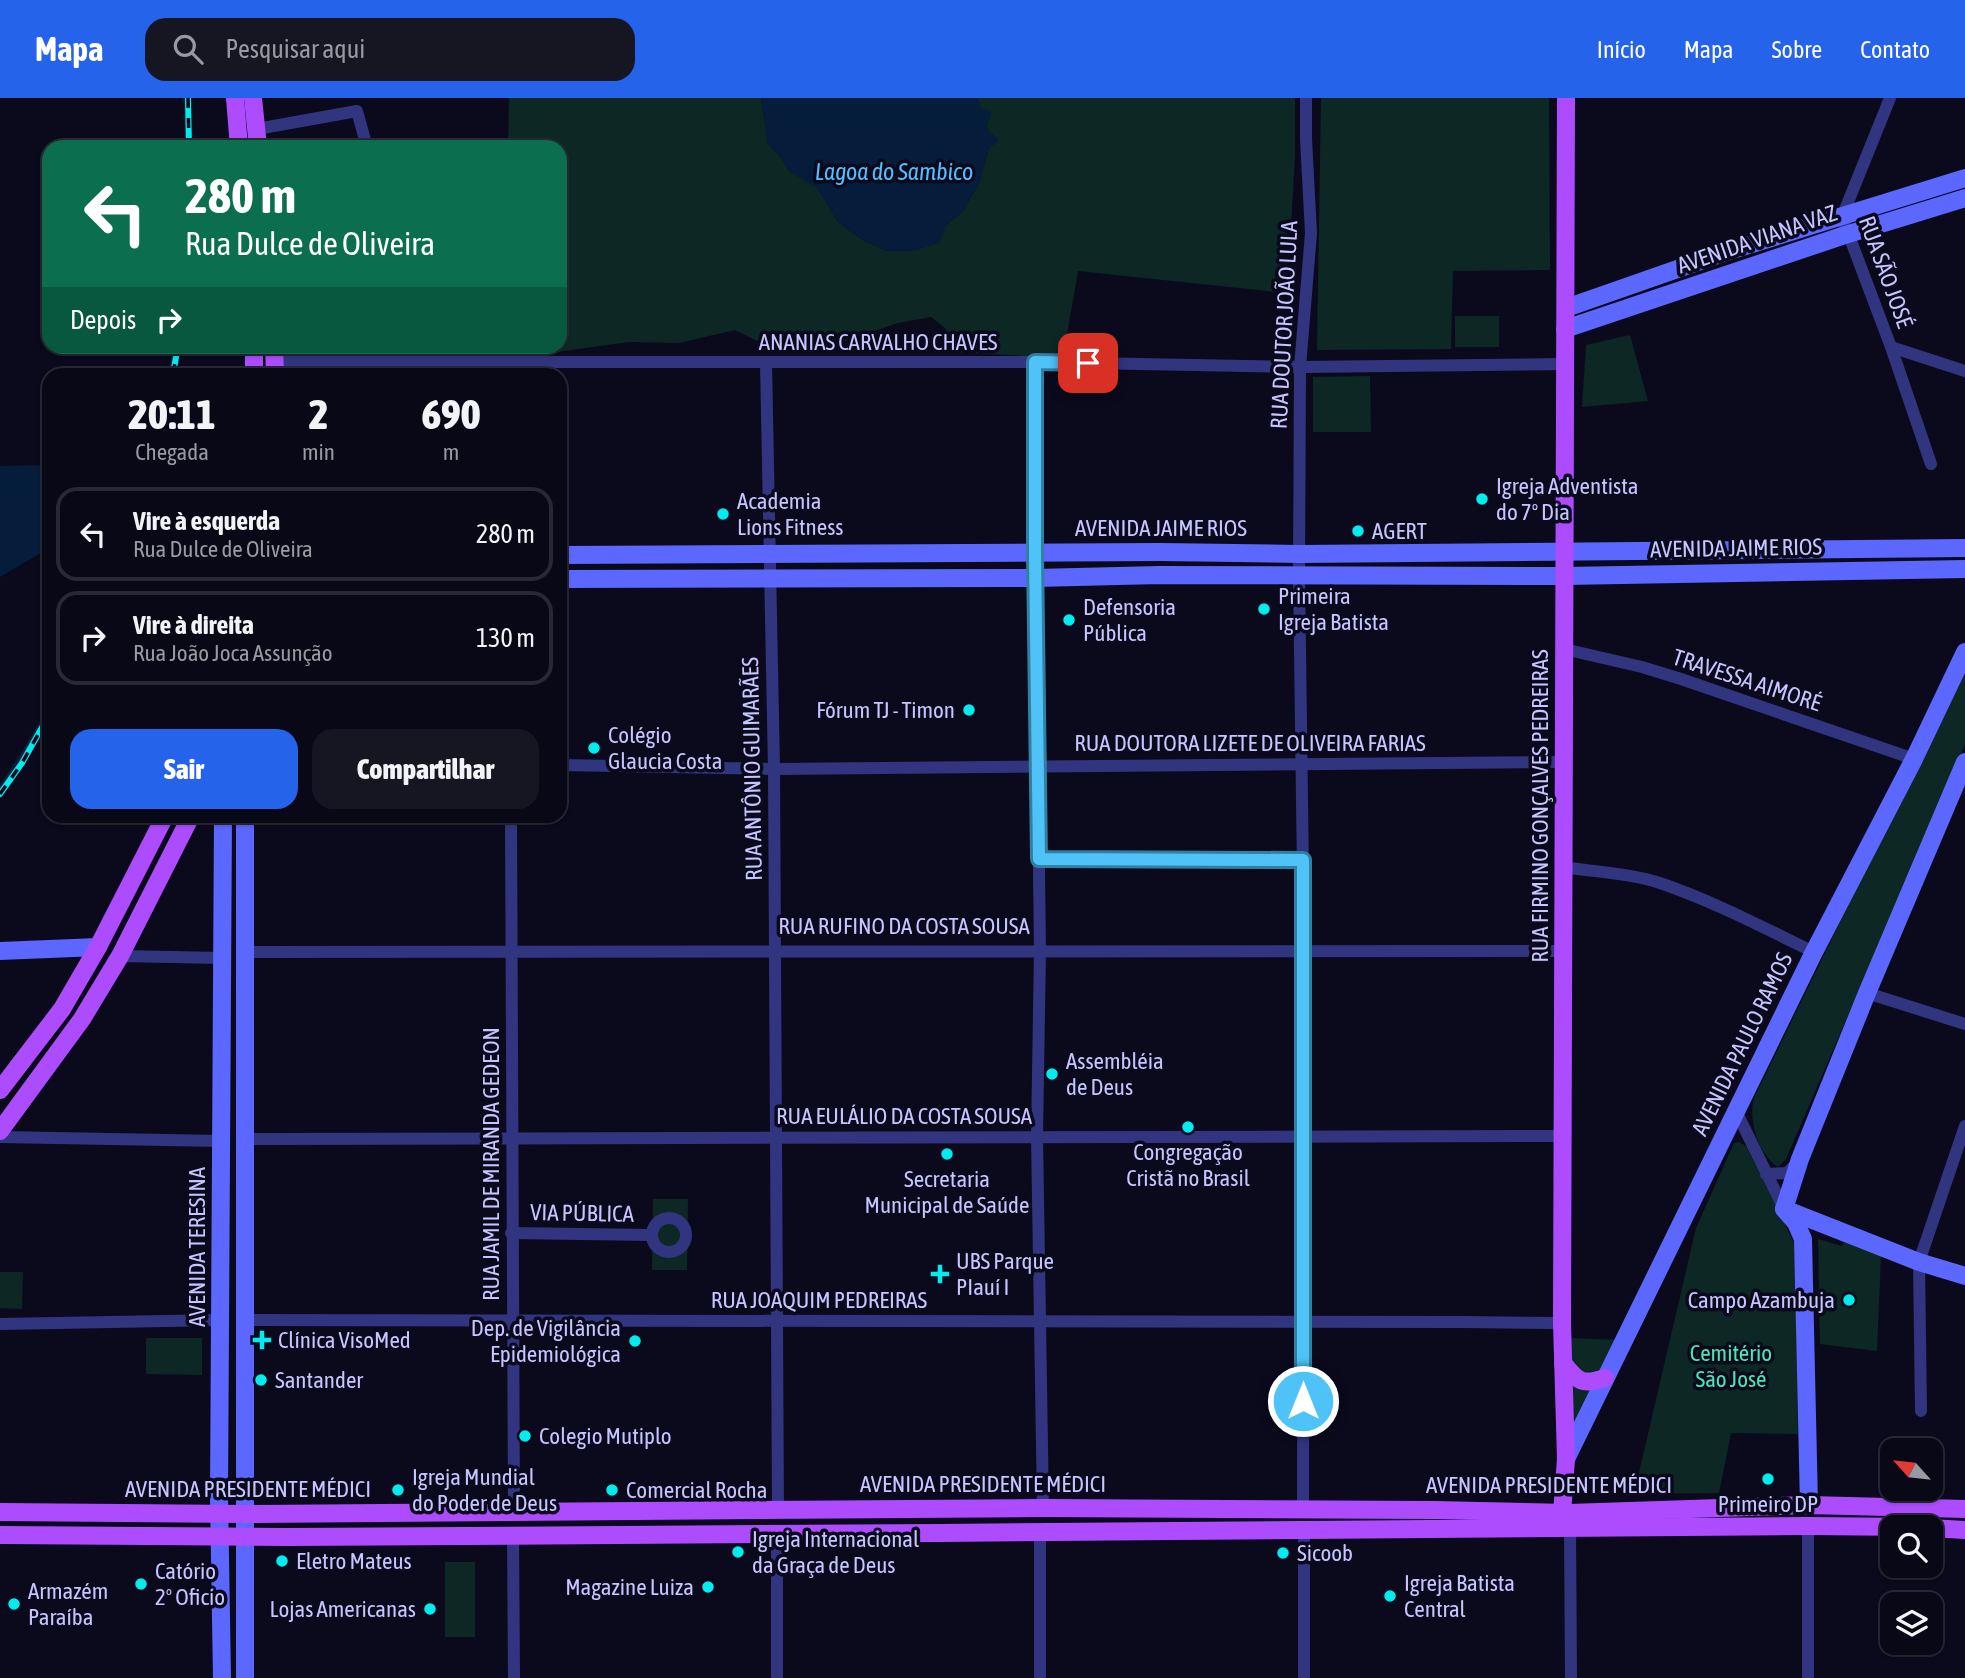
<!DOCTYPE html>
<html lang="pt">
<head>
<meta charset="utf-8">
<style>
	:root { --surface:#080816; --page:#161623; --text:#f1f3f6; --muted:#989aa1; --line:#292935; --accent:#2563eb }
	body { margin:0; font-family:"Asap Condensed",sans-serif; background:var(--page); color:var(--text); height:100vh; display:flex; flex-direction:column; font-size:26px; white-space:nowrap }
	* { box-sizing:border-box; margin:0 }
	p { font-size:23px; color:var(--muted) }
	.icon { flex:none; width:38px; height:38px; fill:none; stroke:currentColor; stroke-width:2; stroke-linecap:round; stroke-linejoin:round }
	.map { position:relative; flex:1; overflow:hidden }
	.sheet { position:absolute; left:42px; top:270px; width:525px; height:455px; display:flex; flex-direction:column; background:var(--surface); border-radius:21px; box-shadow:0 2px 5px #0004,0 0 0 2px var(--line) }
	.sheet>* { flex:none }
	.guide { position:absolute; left:42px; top:42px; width:525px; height:214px; border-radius:21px; box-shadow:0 2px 5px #0004,0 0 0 2px var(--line); background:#0b6e4f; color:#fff; overflow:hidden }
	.needle { width:46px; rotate:297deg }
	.buttons { position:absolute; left:1880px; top:1340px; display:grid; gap:14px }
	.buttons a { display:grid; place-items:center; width:63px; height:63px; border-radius:14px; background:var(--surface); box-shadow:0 2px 5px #0004,0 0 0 2px var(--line); font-size:35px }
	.pin { position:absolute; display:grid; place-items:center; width:60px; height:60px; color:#fff; margin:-30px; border-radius:14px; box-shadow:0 4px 10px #0006 }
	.me { position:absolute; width:77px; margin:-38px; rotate:0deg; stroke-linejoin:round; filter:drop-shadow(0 0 5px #0008) }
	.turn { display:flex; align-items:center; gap:24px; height:147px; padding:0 28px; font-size:32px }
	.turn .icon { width:91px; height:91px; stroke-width:2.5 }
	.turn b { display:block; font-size:49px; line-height:60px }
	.then { display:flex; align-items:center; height:66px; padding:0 28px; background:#0003; gap:14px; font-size:26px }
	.eta { display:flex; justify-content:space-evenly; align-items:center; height:119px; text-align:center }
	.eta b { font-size:42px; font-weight:800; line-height:49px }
	.primary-button { display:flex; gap:14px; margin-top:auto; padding:14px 28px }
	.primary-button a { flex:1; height:80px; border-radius:21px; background:var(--accent); color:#fff; font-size:28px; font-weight:800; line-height:80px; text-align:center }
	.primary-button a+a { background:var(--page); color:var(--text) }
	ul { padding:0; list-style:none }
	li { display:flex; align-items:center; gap:21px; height:94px; margin:0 14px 10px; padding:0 14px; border:4px solid var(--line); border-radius:21px }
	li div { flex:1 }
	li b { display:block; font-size:26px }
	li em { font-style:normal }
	header { display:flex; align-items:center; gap:42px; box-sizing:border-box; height:98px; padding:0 35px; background:var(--accent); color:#fff }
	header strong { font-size:33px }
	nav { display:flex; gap:38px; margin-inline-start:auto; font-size:24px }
	.search { width:490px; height:63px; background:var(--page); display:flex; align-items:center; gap:18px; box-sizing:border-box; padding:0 24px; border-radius:21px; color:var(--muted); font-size:26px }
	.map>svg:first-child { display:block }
	.green { fill:#0d2724 }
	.water { fill:#051d3a }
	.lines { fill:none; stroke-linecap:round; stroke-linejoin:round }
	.stream { stroke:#051d3a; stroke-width:3.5 }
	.street { stroke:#31357f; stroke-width:12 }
	.secondary { stroke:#5c67ff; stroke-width:18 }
	.primary { stroke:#ad4cff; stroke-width:18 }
	.rail-casing { stroke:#00edf0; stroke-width:6 }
	.rail { stroke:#0b0a1d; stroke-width:3.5; stroke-dasharray:10; stroke-linecap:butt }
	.route-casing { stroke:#337fa1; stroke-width:18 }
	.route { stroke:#4fc3f7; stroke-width:12 }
	.poi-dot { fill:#00edf0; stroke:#0b0a1d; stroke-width:2.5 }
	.labels { text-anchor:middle; stroke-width:7; stroke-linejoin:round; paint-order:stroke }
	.street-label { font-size:23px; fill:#c7c5ff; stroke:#0b0a1d }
	.poi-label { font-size:23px; fill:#c7c5ff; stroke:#0b0a1d; text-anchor:start }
	.park-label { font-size:23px; fill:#4ae7b2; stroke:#0b0a1d }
	.water-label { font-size:24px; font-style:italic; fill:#53bfff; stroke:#0b0a1d }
</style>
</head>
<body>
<header>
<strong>Mapa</strong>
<div class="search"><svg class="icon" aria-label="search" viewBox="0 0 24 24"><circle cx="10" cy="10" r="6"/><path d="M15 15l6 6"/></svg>Pesquisar aqui</div>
<nav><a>Início</a><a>Mapa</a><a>Sobre</a><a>Contato</a></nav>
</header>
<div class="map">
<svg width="1965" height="1580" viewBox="0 0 1965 1580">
	<rect width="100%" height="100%" fill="#0b0a1d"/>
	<g class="green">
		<path d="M509 0H761L768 46 779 57 789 73 817 89 838 124 864 143 888 153 917 152 963 113 979 85 989 50 988 33 977 0H1295V61L1287 195 1078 173 1063 260 953 254 945 230 931 219 898 225 827 249 763 246 735 232 679 245 629 244 535 257 505 259 506 249 560 248V49H508Z"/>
		<path d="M1321 0H1549L1550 172 1453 173 1451 251 1317 252Z"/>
		<rect x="1455" y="218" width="44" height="31"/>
		<path d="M1630 237 1648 303 1582 309 1586 247Z"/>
		<path d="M1370 278 1371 334H1313V279Z"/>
		<path d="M1965 569V646L1786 1061 1778 1069C1758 1056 1748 1022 1754 1000Z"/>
		<path d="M1739 1044 1746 1048 1795 1147 1798 1336 1731 1335 1719 1395 1634 1396 1696 1130 1734 1045Z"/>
		<path d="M653 1101H688L687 1172H652Z"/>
		<path d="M1818 1141 1842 1148 1843 1144 1881 1158 1877 1253 1820 1246Z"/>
		<path d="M0 1174H23L22 1211 0 1210Z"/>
		<path d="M146 1240H202V1277L146 1276Z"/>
		<path d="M1570 1240 1619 1242 1569 1338Z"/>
		<rect x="445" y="1464" width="30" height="75"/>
	</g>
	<g class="water">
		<path d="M761 0H977L981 9 992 15 986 29 999 43 989 50 979 85 963 113 946 127 939 145 917 152 888 153 864 143 838 124 817 90 789 73 779 57 768 46Z"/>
		<path d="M49 367V450L0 479V368Z"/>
	</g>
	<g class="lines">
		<g class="stream">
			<path d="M186 0 187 49"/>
			<path d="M170 276 175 248"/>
			<path d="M0 690 25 652 49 611"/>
		</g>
		<g class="street">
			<path d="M1890 0 1842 119 1891 249 1931 366"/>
			<path d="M257 31 357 13 367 49"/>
			<path d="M1891 249 1965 273"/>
			<path d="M275 264H1035L1300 269 1565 266"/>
			<path d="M1035 264V455L1040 852 1037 1038 1043 1410"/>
			<path d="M766 265 774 671 778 1412"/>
			<path d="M1564 551 1642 569 1681 581 1914 661"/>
			<path d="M560 667 774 671 1563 664"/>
			<path d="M511 718 514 1414"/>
			<path d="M1039 761 1303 762"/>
			<path d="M1563 769C1595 774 1629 775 1660 785 1713 803 1764 830 1814 854"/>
			<path d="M245 854 1565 853"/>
			<path d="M120 858 222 860"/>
			<path d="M1867 895 1965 926"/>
			<path d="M1737 1015 1784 1111"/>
			<path d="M0 1039 222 1043"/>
			<path d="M244 1041 1563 1038"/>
			<path d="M1766 1076 1787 1075 1796 1066"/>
			<circle cx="669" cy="1137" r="17"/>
			<path d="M511 1135 652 1137"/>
			<path d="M244 1222C684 1226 1123 1220 1562 1225"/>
			<path d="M0 1226 221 1222"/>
			<path d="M1921 1313 1919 1164 1965 1028"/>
			<path d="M1303 1411 1304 852 1299 478 1300 269 1311 135 1306 41V0"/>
			<path d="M1808 1428V1580"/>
			<path d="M1570 1431 1571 1580"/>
			<path d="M1040 1433V1580"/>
			<path d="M513 1436 514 1580"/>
			<path d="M777 1436V1580"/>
			<path d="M1304 1580V1431"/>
		</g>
		<g class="secondary">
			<path d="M1566 210 1726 154 1965 80"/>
			<path d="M1565 231 1842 138 1965 100"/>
			<path d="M560 457 1160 454 1299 456 1965 450"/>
			<path d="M560 481 1035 480 1160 477 1565 478 1965 471"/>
			<path d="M245 718V1580"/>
			<path d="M0 853 98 849"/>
			<path d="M1784 1111 1800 1061 1867 895 1965 664"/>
			<path d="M1784 1111 1796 1125 1803 1141 1809 1407"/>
			<path d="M1787 1112 1919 1164 1965 1178"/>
			<path d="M1566 1361 1814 854 1914 661 1965 554"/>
			<path d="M222 1580 219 1399 223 718"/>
		</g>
		<g class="primary">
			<path d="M235 0 239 49"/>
			<path d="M253 0 258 49"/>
			<path d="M254 248V276"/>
			<path d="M274 248 275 276"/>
			<path d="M0 992 62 911 98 849 165 718"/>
			<path d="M0 1033 82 921 120 858 191 718"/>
			<path d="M1563 1265C1577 1283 1582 1288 1605 1280"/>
			<path d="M0 1414 244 1416 1043 1410 1435 1412 1569 1415 1809 1407 1965 1411"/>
			<path d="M1562 1415 1566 1361 1562 1225 1566 0"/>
			<path d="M0 1437 287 1439 938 1435 1808 1428 1914 1429 1965 1432"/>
		</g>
		<g class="rail-casing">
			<g id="rail">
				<path d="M188 0 189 49"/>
				<path d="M173 276 178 248"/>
				<path d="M0 696 22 665 49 617"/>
			</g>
		</g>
		<use href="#rail" class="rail"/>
	</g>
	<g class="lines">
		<g class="route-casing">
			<path id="route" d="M1088 265 1035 264V455L1039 761 1303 762V1303"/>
		</g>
		<use href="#route" class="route"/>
	</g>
	<g class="poi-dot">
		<circle cx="1482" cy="401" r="7"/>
		<circle cx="723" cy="416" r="7"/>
		<circle cx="1358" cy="433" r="7"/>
		<circle cx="1264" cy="511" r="7"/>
		<circle cx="1069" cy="522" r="7"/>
		<circle cx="969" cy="612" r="7"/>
		<circle cx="594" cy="650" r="7"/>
		<circle cx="1052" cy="976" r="7"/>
		<circle cx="1188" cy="1029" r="7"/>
		<circle cx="947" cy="1056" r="7"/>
		<path d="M936.5 1165.5h7v7h7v7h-7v7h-7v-7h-7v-7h7z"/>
		<circle cx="1849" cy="1202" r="7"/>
		<path d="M258.5 1231.5h7v7h7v7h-7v7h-7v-7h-7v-7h7z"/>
		<circle cx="635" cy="1243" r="7"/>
		<circle cx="261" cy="1282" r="7"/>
		<circle cx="525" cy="1338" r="7"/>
		<circle cx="1768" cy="1381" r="7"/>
		<circle cx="398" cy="1392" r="7"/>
		<circle cx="612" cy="1392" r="7"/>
		<circle cx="738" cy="1454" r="7"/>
		<circle cx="1283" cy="1455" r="7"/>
		<circle cx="282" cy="1463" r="7"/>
		<circle cx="141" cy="1486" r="7"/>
		<circle cx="708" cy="1489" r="7"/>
		<circle cx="1390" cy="1498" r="7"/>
		<circle cx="14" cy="1506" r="7"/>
		<circle cx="430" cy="1511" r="7"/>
	</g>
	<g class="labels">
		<g class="street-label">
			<text transform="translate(1757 141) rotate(-19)" y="8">AVENIDA VIANA VAZ</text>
			<text transform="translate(1886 174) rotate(70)" y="8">RUA SÃO JOSÉ</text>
			<text transform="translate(1284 227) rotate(-87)" y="8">RUA DOUTOR JOÃO LULA</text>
			<text x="878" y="252">ANANIAS CARVALHO CHAVES</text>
			<text x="1161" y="438">AVENIDA JAIME RIOS</text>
			<text transform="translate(1736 450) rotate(-1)" y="8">AVENIDA JAIME RIOS</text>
			<text transform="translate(1747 582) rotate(18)" y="8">TRAVESSA AIMORÉ</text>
			<text x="1250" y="653">RUA DOUTORA LIZETE DE OLIVEIRA FARIAS</text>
			<text transform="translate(752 671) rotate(-91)" y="8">RUA ANTÔNIO GUIMARÃES</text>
			<text transform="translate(1540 708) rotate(-90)" y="8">RUA FIRMINO GONÇALVES PEDREIRAS</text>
			<text x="904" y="836">RUA RUFINO DA COSTA SOUSA</text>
			<text transform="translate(1742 946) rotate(-64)" y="8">AVENIDA PAULO RAMOS</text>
			<text x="904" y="1026">RUA EULÁLIO DA COSTA SOUSA</text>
			<text transform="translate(491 1066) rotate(-90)" y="8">RUA JAMIL DE MIRANDA GEDEON</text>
			<text transform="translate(582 1115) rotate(1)" y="8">VIA PÚBLICA</text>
			<text transform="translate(197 1149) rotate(-90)" y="8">AVENIDA TERESINA</text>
			<text x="819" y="1210">RUA JOAQUIM PEDREIRAS</text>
			<text x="983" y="1394">AVENIDA PRESIDENTE MÉDICI</text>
			<text x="1549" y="1395">AVENIDA PRESIDENTE MÉDICI</text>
			<text x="248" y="1399">AVENIDA PRESIDENTE MÉDICI</text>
		</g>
		<g class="poi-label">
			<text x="1496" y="396">Igreja Adventista<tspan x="1496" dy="26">do 7º Dia</tspan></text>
			<text x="737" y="411">Academia<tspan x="737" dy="26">Lions Fitness</tspan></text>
			<text x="1372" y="441">AGERT</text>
			<text x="1278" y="506">Primeira<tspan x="1278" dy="26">Igreja Batista</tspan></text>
			<text x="1083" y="517">Defensoria<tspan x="1083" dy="26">Pública</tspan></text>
			<text x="955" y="620" text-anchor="end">Fórum TJ - Timon</text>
			<text x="608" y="645">Colégio<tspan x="608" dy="26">Glaucia Costa</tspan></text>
			<text x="1066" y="971">Assembléia<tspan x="1066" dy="26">de Deus</tspan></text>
			<text x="1188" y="1062" text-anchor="middle">Congregação<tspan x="1188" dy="26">Cristã no Brasil</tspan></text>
			<text x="947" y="1089" text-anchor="middle">Secretaria<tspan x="947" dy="26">Municipal de Saúde</tspan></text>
			<text x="956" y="1171">UBS Parque<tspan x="956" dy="26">PIauí I</tspan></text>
			<text x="1835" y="1210" text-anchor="end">Campo Azambuja</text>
			<text x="621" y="1238" text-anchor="end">Dep. de Vigilância<tspan x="621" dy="26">Epidemiológica</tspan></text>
			<text x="278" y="1250">Clínica VisoMed</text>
			<text x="275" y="1290">Santander</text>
			<text x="539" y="1346">Colegio Mutiplo</text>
			<text x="412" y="1387">Igreja Mundial<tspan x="412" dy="26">do Poder de Deus</tspan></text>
			<text x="626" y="1400">Comercial Rocha</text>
			<text x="1768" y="1414" text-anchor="middle">Primeiro DP</text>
			<text x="752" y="1449">Igreja Internacional<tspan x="752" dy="26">da Graça de Deus</tspan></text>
			<text x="1297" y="1463">Sicoob</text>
			<text x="296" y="1471">Eletro Mateus</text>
			<text x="155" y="1481">Catório<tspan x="155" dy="26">2° Oficio</tspan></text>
			<text x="1404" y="1493">Igreja Batista<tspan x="1404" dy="26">Central</tspan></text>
			<text x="694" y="1497" text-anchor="end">Magazine Luiza</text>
			<text x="28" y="1501">Armazém<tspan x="28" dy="26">Paraíba</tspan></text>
			<text x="416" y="1519" text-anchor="end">Lojas Americanas</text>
		</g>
		<g class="park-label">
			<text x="1731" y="1263">Cemitério<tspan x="1731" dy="26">São José</tspan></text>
		</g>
		<g class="water-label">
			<text x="894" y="82">Lagoa do Sambico</text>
		</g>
	</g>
</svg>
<div class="buttons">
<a><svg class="needle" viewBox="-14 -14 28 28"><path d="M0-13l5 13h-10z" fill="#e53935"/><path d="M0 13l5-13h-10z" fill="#989aa1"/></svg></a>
<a><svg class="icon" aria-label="search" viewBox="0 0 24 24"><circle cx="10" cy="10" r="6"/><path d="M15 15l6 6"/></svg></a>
<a><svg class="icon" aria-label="layers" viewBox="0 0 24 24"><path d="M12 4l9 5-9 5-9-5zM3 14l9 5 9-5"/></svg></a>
</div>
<div class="pin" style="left:1088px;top:265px;background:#d93025"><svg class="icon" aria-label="arrive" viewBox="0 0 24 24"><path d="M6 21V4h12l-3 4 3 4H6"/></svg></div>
<svg class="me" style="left:1303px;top:1303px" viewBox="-20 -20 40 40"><circle r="17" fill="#4fc3f7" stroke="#fff" stroke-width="3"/><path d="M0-11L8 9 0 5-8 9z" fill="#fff"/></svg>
<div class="guide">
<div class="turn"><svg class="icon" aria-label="left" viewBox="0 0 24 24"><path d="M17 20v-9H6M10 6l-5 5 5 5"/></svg><div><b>280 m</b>Rua Dulce de Oliveira</div></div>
<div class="then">Depois<svg class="icon" aria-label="right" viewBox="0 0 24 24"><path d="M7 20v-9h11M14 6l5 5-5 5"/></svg></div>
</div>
<section class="sheet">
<div class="eta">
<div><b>20:11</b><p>Chegada</p></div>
<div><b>2</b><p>min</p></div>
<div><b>690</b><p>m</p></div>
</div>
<ul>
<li><svg class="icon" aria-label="left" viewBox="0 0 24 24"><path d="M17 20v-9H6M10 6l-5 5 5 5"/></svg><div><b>Vire à esquerda</b><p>Rua Dulce de Oliveira</p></div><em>280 m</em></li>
<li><svg class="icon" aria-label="right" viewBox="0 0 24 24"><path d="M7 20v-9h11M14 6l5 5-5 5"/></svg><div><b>Vire à direita</b><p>Rua João Joca Assunção</p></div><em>130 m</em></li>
</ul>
<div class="primary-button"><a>Sair</a><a>Compartilhar</a></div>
</section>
</div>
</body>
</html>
